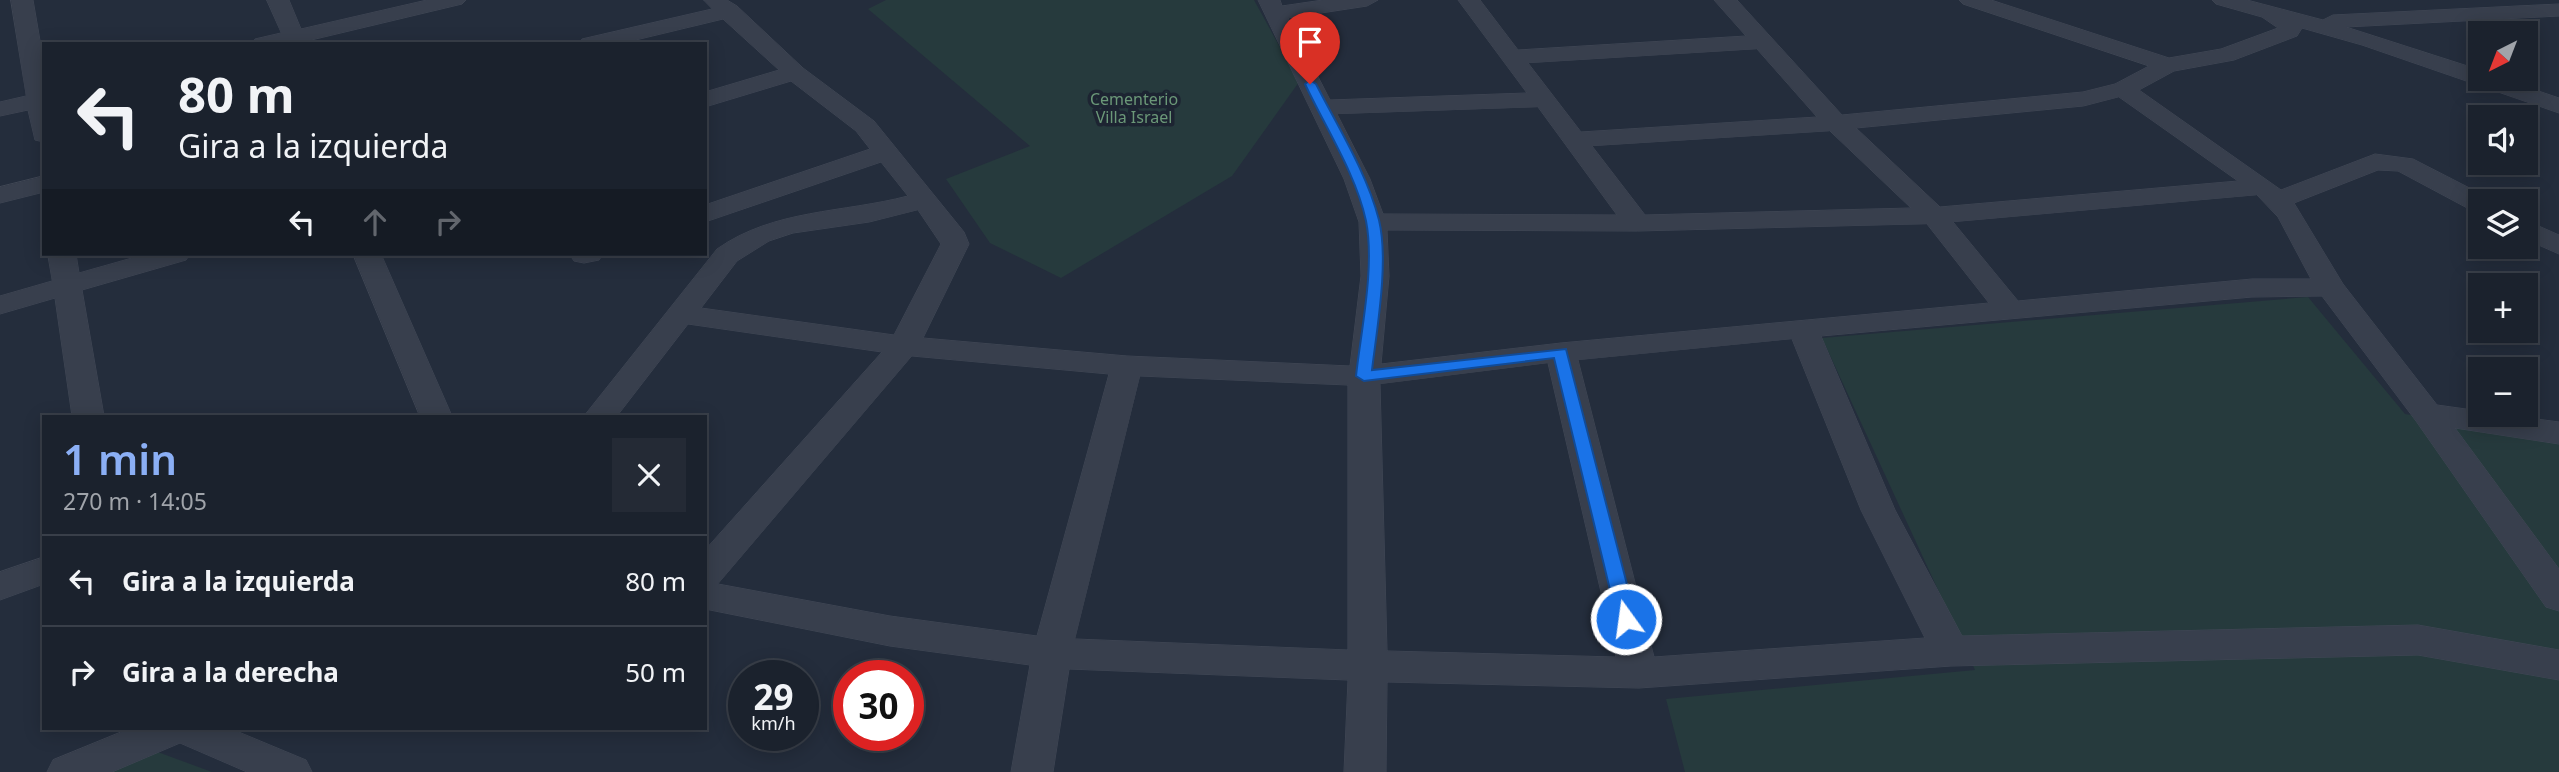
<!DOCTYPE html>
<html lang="es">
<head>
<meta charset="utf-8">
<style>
	:root { --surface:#1b222d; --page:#242a35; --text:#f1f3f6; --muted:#a0a4aa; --line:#393f49; --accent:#8baff5 }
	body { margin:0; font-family:"Noto Sans",sans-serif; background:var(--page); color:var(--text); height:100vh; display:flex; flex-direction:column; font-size:26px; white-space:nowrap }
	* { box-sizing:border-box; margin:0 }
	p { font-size:23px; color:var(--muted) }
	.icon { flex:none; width:38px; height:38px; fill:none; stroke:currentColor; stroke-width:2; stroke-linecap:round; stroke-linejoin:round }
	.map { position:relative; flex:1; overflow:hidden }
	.sheet { position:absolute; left:42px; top:415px; width:665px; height:315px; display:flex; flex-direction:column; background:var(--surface); border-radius:0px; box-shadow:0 4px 18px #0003,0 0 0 2px var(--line) }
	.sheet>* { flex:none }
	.hud { position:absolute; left:42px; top:42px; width:665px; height:214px; border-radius:0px; box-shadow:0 4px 18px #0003,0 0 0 2px var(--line); background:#1b222d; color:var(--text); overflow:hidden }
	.needle { width:46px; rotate:222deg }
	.buttons { position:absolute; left:2468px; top:21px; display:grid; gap:14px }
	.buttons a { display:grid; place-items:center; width:70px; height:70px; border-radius:0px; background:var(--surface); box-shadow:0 4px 18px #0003,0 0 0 2px var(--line); font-size:35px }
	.speed { position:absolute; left:728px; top:660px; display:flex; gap:14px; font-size:35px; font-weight:700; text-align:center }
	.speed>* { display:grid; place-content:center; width:91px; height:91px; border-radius:50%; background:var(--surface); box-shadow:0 4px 18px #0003,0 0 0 2px var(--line); line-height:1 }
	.speed small { font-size:18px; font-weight:400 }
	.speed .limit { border:10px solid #d22; background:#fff; color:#111 }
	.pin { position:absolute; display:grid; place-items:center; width:60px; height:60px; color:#fff; margin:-72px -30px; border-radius:50% 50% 50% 0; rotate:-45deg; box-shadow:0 0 7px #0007 }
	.pin .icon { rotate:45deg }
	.me { position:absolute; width:77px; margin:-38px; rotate:346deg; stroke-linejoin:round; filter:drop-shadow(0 0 5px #0008) }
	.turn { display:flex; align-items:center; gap:24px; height:147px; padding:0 21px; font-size:32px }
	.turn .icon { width:91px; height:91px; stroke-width:2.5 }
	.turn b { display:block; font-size:49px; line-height:60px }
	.lanes { display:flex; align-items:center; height:66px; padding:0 21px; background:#0003; justify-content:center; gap:35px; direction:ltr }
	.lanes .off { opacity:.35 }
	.round { display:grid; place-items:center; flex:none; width:74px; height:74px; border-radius:0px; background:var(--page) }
	.summary { display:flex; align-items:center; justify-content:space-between; height:119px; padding:0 21px }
	h1 { font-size:42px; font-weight:600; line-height:52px; color:var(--accent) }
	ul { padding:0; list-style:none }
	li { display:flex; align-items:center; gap:21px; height:91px; padding:0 21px; border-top:2px solid var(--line) }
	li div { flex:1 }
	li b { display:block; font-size:26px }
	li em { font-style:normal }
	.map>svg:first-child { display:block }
	.green { fill:#263a3d }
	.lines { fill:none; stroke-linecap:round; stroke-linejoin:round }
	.minor-casing { stroke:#414856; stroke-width:1 }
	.minor { fill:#383f4d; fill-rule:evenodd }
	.route { fill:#1a73e8; stroke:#114b97; stroke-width:2 }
	.labels { text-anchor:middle; stroke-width:7; stroke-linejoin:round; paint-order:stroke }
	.far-park-label { font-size:16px; fill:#6b9878; stroke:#1d2432 }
</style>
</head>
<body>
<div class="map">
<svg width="2559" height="772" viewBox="0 0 2559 772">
	<rect width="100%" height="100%" fill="#242d3c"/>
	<g class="green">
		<path d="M886 0H1254L1299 82 1232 176 1061 278 990 243 946 179 1030 146 868 9Z"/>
		<path d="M2308 297 2405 414 2559 439V772H1685L1666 699 1975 670 1822 338Z"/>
		<path d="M155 751 212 772H107Z"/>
	</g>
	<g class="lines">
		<g class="minor-casing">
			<g id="minor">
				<path d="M11 0H33L44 64V142L35 140 28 110 0 116V102L26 96Z"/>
				<path d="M267 0H289L301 29 427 0H466L462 4 307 41 308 44H252L255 39 281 33Z"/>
				<path d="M704 0H727L737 6 803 68 874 121 964 232 969 244 923 338 1127 356 1350 366 1361 276 1359 222 1344 179 1258 0H1280L1282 6 1323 0H1378L1367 6 1288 18 1330 100 1527 93 1458 0H1480L1518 50 1746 36 1714 0H1737L1842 115 2083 92 2115 84 2149 66 1963 4 1959 0H1991L2169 58 2221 49 2278 28 2262 17 2216 4 2212 0H2247L2323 20 2333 15 2559 4V16L2346 27 2480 70V79H2503L2559 98V113L2362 45 2302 28 2297 36 2234 60 2174 71 2139 90 2281 190 2375 154 2413 159 2489 198 2491 201H2480V212L2471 210 2398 171 2378 170 2294 203 2343 284 2437 405 2480 411V415H2506L2559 422V444L2455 428 2559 569V611L2546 607 2416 421 2322 296 2252 297 1821 336 1895 510 1962 636 2418 625 2559 650V680L2418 655 1951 666 1639 688 1387 682 1386 772H1344L1348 680 1069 669 1053 772H1011L1030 665 890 646 705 609V550L882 352 688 324 617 416H584L717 249C774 209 843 213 908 196L881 162 705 222V205L870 149 856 131 791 81 705 107V92L779 70 723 19 619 44H579L582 39 712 9ZM1757 49 1817 117 1581 132 1528 63ZM2119 97 2238 181 1940 207 1856 128 2083 106ZM1538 107 1617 215 1383 214 1370 179 1337 114ZM1830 131 1911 208 1645 215 1592 146ZM2257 195 2278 217 2311 279H2252L2018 301 1953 222ZM918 210 941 244 894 335 701 308 737 261 769 241 793 233 869 222ZM1927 224 1989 303 1561 343 1381 364 1389 276 1387 230 1637 231ZM1792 339 1861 510 1925 638 1654 657 1578 360ZM912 356 1109 374 1037 636 890 616 718 584ZM1548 363 1616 657 1387 651 1380 384ZM1140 376 1348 385V650L1075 639Z"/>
				<path d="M44 176V192L0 203V187Z"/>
				<path d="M2525 220 2559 235V254L2525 239Z"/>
				<path d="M48 254H76L79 273 146 254H190L186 260 82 290 104 416H72L55 298 0 314V296L52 281Z"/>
				<path d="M353 254H381L452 416H420Z"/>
				<path d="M603 254 599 260 584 263 574 261 570 255Z"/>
				<path d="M44 557V584L0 600V572Z"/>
				<path d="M131 728H229L306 760 312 772H247L180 743 112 772H47L53 760Z"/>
			</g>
		</g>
		<use href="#minor" class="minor"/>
	</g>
	<path class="route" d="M1310 80 1316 84C1338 127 1367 173 1379 220 1389 262 1377 328 1372 370L1566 349 1636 619 1633 624 1626 627 1617 619 1554 358 1364 381 1356 376C1361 330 1375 267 1366 221 1356 174 1325 127 1305 84Z"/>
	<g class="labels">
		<g class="far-park-label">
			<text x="1134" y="105">Cementerio<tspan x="1134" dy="18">Villa Israel</tspan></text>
		</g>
	</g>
</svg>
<div class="buttons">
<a><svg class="needle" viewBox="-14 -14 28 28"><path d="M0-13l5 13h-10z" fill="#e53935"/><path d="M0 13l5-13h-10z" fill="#a0a4aa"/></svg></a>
<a><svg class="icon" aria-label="sound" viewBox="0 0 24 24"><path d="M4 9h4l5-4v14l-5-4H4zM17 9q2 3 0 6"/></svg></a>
<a><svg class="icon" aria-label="layers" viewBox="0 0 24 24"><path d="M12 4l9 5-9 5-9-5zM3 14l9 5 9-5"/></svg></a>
<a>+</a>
<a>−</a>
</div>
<div class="speed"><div>29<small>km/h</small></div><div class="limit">30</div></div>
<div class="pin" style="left:1310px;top:84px;background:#d93025"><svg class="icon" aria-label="arrive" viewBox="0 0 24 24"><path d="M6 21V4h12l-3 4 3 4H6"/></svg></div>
<svg class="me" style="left:1626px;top:619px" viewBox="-20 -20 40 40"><circle r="17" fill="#1a73e8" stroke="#fff" stroke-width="3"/><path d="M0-11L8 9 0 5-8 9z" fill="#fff"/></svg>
<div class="hud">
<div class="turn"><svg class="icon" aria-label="left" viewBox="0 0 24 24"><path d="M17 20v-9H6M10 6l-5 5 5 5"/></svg><div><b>80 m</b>Gira a la izquierda</div></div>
<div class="lanes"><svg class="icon" aria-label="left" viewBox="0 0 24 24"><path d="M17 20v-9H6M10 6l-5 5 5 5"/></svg><svg class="icon off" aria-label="ahead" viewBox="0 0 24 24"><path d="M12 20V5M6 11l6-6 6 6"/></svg><svg class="icon off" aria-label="right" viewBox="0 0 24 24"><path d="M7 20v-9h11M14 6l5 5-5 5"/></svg></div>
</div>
<section class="sheet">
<div class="summary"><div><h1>1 min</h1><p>270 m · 14:05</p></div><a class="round"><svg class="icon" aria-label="close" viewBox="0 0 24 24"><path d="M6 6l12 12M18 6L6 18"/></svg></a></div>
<ul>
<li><svg class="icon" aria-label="left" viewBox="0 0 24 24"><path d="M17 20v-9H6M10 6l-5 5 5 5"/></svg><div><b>Gira a la izquierda</b></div><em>80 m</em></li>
<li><svg class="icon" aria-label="right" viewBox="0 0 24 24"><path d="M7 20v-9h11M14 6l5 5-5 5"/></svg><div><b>Gira a la derecha</b></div><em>50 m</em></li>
</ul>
</section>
</div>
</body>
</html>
